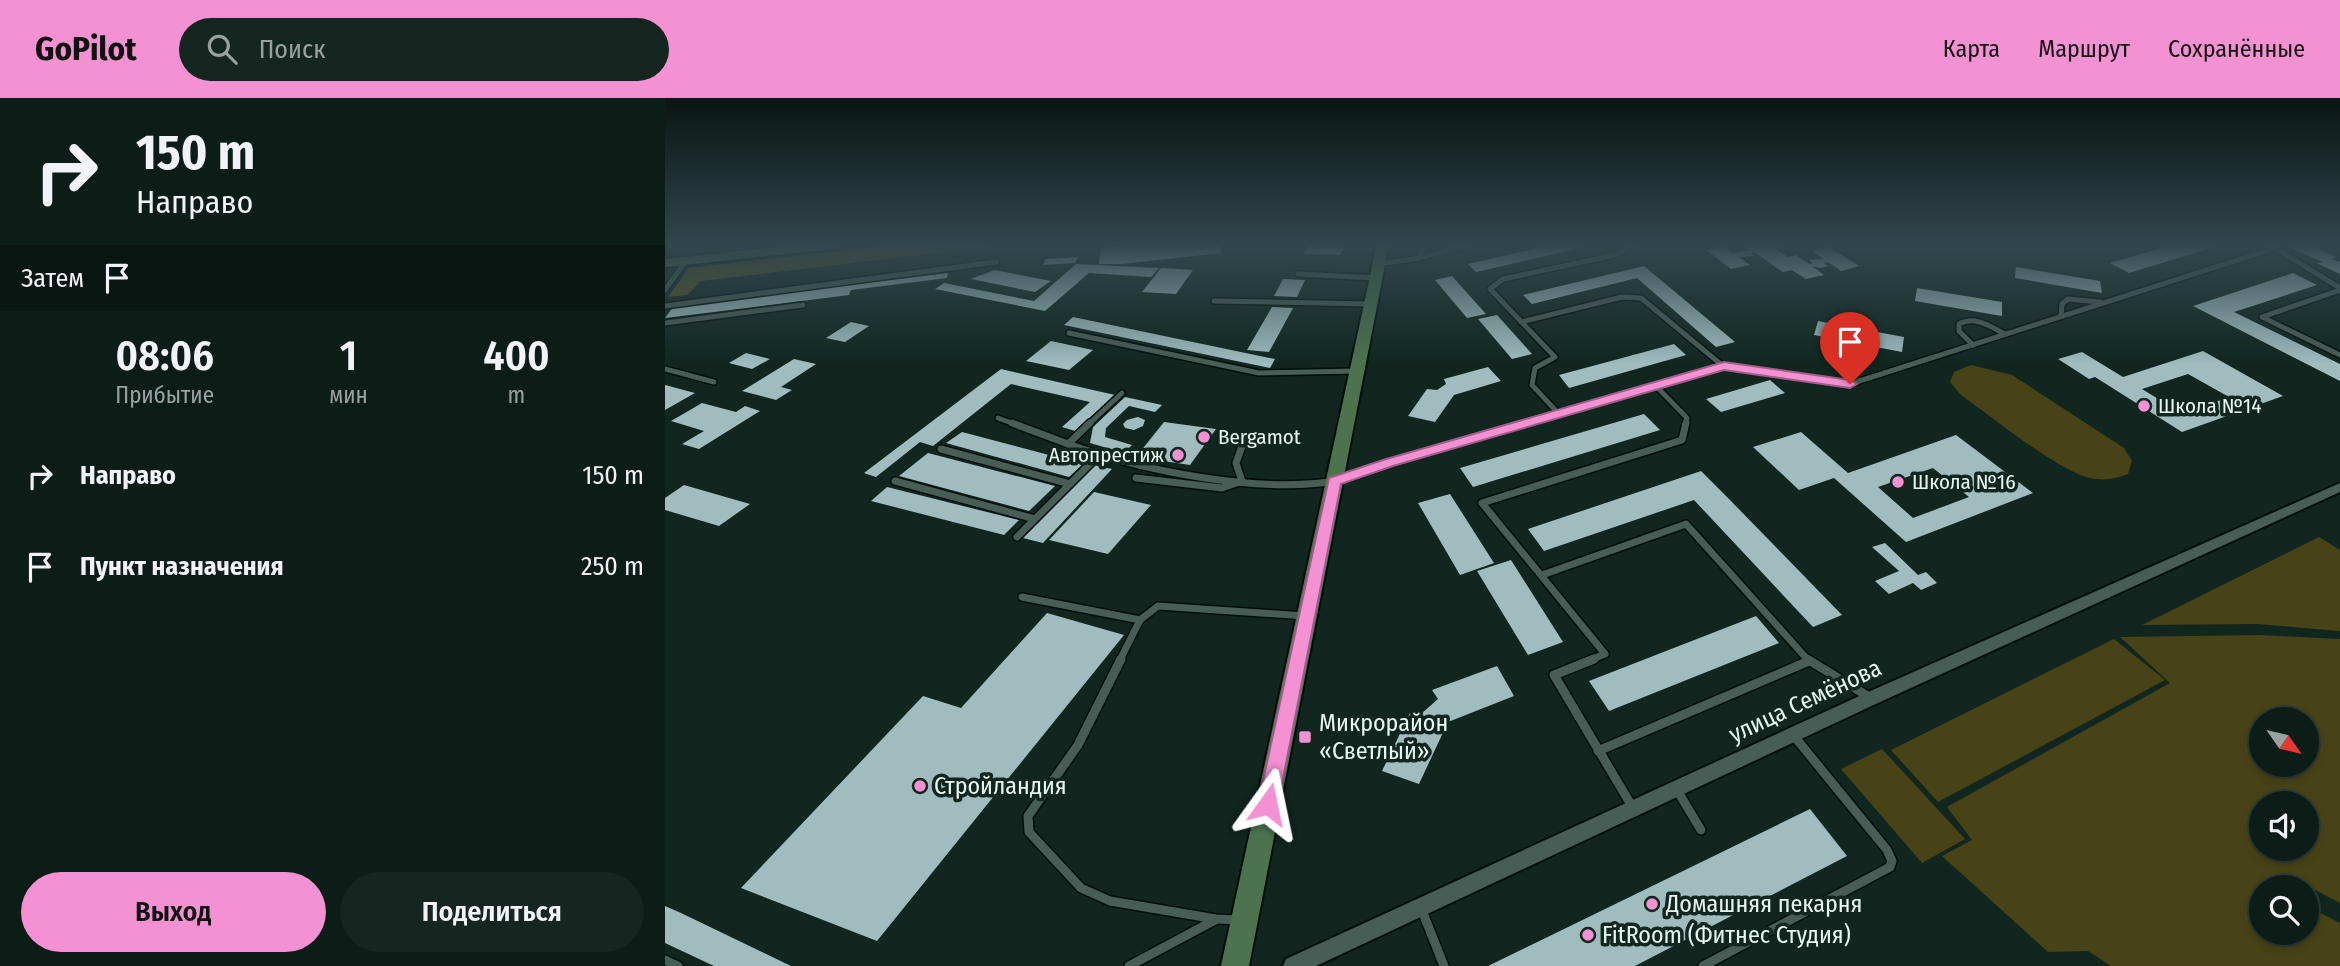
<!DOCTYPE html>
<html lang="ru">
<head>
<meta charset="utf-8">
<style>
	:root { --surface:#0c1c17; --page:#152520; --text:#f1f3f6; --muted:#9aa1a1; --line:#2c3a36; --accent:#f491d3 }
	body { margin:0; font-family:"Fira Sans Condensed",sans-serif; background:var(--page); color:var(--text); height:100vh; display:flex; flex-direction:column; font-size:26px; white-space:nowrap }
	* { box-sizing:border-box; margin:0 }
	p { font-size:23px; color:var(--muted) }
	.icon { flex:none; width:38px; height:38px; fill:none; stroke:currentColor; stroke-width:2; stroke-linecap:round; stroke-linejoin:round }
	.map { position:relative; flex:1; overflow:hidden }
	.sheet { display:flex; flex-direction:column; background:var(--surface); width:665px }
	.sheet>* { flex:none }
	.top-card { background:#0c1c17; color:var(--text); overflow:hidden }
	.needle { width:46px; rotate:124deg }
	.tools { position:absolute; left:1584px; top:609px; display:grid; gap:14px }
	.tools a { display:grid; place-items:center; width:70px; height:70px; border-radius:50%; background:var(--surface); box-shadow:0 4px 10px #0003,0 0 0 2px var(--line); font-size:35px }
	.pin { position:absolute; display:grid; place-items:center; width:60px; height:60px; color:#fff; margin:-72px -30px; border-radius:50% 50% 50% 0; rotate:-45deg; box-shadow:0 0 7px #0007 }
	.pin .icon { rotate:45deg }
	.me { position:absolute; width:77px; margin:-38px; rotate:12deg; stroke-linejoin:round; filter:drop-shadow(0 0 5px #0008) }
	.turn { display:flex; align-items:center; gap:24px; height:147px; padding:0 21px; font-size:32px }
	.turn .icon { width:91px; height:91px; stroke-width:2.5 }
	.turn b { display:block; font-size:49px; line-height:60px }
	.then { display:flex; align-items:center; height:66px; padding:0 21px; background:#0003; gap:14px; font-size:26px }
	.eta { display:flex; justify-content:space-evenly; align-items:center; height:119px; text-align:center }
	.eta b { font-size:42px; font-weight:600; line-height:49px }
	.button { display:flex; gap:14px; margin-top:auto; padding:14px 21px }
	.button a { flex:1; height:80px; border-radius:42px; background:var(--accent); color:#111; font-size:28px; font-weight:600; line-height:80px; text-align:center }
	.button a+a { background:var(--page); color:var(--text) }
	ul { padding:0; list-style:none }
	li { display:flex; align-items:center; gap:21px; height:91px; padding:0 21px }
	li div { flex:1 }
	li b { display:block; font-size:26px }
	li em { font-style:normal }
	header { display:flex; align-items:center; gap:42px; box-sizing:border-box; height:98px; padding:0 35px; background:var(--accent); color:#111 }
	header strong { font-size:33px }
	nav { display:flex; gap:38px; margin-inline-start:auto; font-size:24px }
	.search { width:490px; height:63px; background:var(--page); display:flex; align-items:center; gap:18px; box-sizing:border-box; padding:0 24px; border-radius:38px; color:var(--muted); font-size:26px }
	main { display:flex; flex:1; min-height:0 }
	.map>svg:first-child { display:block }
	.green { fill:#484316; fill-rule:evenodd }
	.forest { fill:#5c561c }
	.building { fill:#a0bcbf; fill-rule:evenodd }
	.lines { fill:none; stroke-linecap:round; stroke-linejoin:round }
	.lane-far2-casing { stroke:#000e09; stroke-width:8 }
	.lane-far1-casing { stroke:#000e09; stroke-width:10 }
	.lane-casing { stroke:#000e09; stroke-width:12 }
	.street-casing { stroke:#000e09; stroke-width:4 }
	.secondary-casing { stroke:#000e09; stroke-width:4 }
	.lane-far2 { stroke:#475e56; stroke-width:5 }
	.lane-far1 { stroke:#475e56; stroke-width:7 }
	.lane { stroke:#475e56; stroke-width:9 }
	.street { fill:#475e56; fill-rule:evenodd }
	.secondary { fill:#4d734e; fill-rule:evenodd }
	.route { fill:#f491d3; stroke:#9f5e89; stroke-width:2 }
	.poi-dot { fill:#f491d3; stroke:#10261f; stroke-width:2.5 }
	.labels { text-anchor:middle; stroke-width:7; stroke-linejoin:round; paint-order:stroke }
	.poi-label { font-size:21px; fill:#e9f6f1; stroke:#10261f; text-anchor:start }
	.near-street-label { font-size:24px; fill:#e9f6f1; stroke:#10261f }
	.near-poi-label { font-size:24px; fill:#e9f6f1; stroke:#10261f; text-anchor:start }
</style>
</head>
<body>
<header>
<strong>GoPilot</strong>
<div class="search"><svg class="icon" aria-label="search" viewBox="0 0 24 24"><circle cx="10" cy="10" r="6"/><path d="M15 15l6 6"/></svg>Поиск</div>
<nav><a>Карта</a><a>Маршрут</a><a>Сохранённые</a></nav>
</header>
<main>
<section class="sheet">
<div class="top-card">
<div class="turn"><svg class="icon" aria-label="right" viewBox="0 0 24 24"><path d="M7 20v-9h11M14 6l5 5-5 5"/></svg><div><b>150 m</b>Направо</div></div>
<div class="then">Затем<svg class="icon" aria-label="arrive" viewBox="0 0 24 24"><path d="M6 21V4h12l-3 4 3 4H6"/></svg></div>
</div>
<div class="eta">
<div><b>08:06</b><p>Прибытие</p></div>
<div><b>1</b><p>мин</p></div>
<div><b>400</b><p>m</p></div>
</div>
<ul>
<li><svg class="icon" aria-label="right" viewBox="0 0 24 24"><path d="M7 20v-9h11M14 6l5 5-5 5"/></svg><div><b>Направо</b></div><em>150 m</em></li>
<li><svg class="icon" aria-label="arrive" viewBox="0 0 24 24"><path d="M6 21V4h12l-3 4 3 4H6"/></svg><div><b>Пункт назначения</b></div><em>250 m</em></li>
</ul>
<div class="button"><a>Выход</a><a>Поделиться</a></div>
</section>
<div class="map">
<svg width="1675" height="868" viewBox="0 0 1675 868">
	<rect width="100%" height="100%" fill="#10261f"/>
	<g class="green">
		<path d="M1306 267 1347 277 1459 350 1467 363 1463 376C1450 381 1439 383 1425 380 1393 373 1326 318 1296 297L1285 284 1289 274Z"/>
		<path d="M1654 439 1675 452V533L1592 526 1477 527Z"/>
		<path d="M1595 537 1675 541V805L1639 786 1638 789H1596V835H1642V808L1675 825V868H1446L1423 853 1383 854 1277 758 1307 742 1282 709 1505 585 1455 539ZM1596 621H1642V667H1596ZM1596 705H1642V751H1596Z"/>
		<path d="M1449 541 1500 582 1273 704 1226 652Z"/>
		<path d="M1217 651 1300 741 1257 765 1176 671Z"/>
	</g>
	<path class="forest" d="M237 146H348L36 183 22 197 3 199 24 170Z"/>
	<g class="building">
		<path d="M481 146H555L556 155 457 166H434L436 150Z"/>
		<path d="M644 146H680L675 157 639 156Z"/>
		<path d="M890 146 928 147 811 174 803 166Z"/>
		<path d="M1077 146H1125L1110 151 1123 159 1131 157 1144 166 1148 165 1144 162 1159 161 1147 153 1164 149 1194 168 1176 173 1163 164 1159 165 1163 168 1155 170 1147 168 1159 177 1141 181 1127 172 1118 174 1089 154 1086 155 1089 158 1074 159 1085 167 1066 171 1041 152 1059 148 1068 155 1085 152Z"/>
		<path d="M1511 146H1559L1464 175 1445 165Z"/>
		<path d="M1617 146H1642L1672 159 1666 161 1675 164V176L1651 165 1658 164Z"/>
		<path d="M413 159 410 165 378 167 381 161Z"/>
		<path d="M411 166 494 170 486 179 424 175 380 213 270 191 279 185 369 203Z"/>
		<path d="M979 168 1070 244 1051 249 972 180 867 206 858 197Z"/>
		<path d="M1351 169 1435 183 1437 195 1350 180Z"/>
		<path d="M496 170 528 172 511 196 477 194Z"/>
		<path d="M330 172 386 183 370 194 306 181Z"/>
		<path d="M283 175 282 180 186 192 184 197 0 220 9 208Z"/>
		<path d="M1628 175 1652 187 1569 214 1675 266V283L1528 208Z"/>
		<path d="M787 178 821 216 802 220 770 182Z"/>
		<path d="M618 181 640 182 632 199 609 198Z"/>
		<path d="M1252 190 1337 204V218L1250 203Z"/>
		<path d="M607 209 628 210 604 254 582 252Z"/>
		<path d="M832 217 867 256 847 261 813 221Z"/>
		<path d="M408 219 610 261 605 270 399 227Z"/>
		<path d="M1153 223 1239 239 1237 254 1149 237Z"/>
		<path d="M186 224 204 228 180 244 161 240Z"/>
		<path d="M386 243 428 252 404 272 361 263Z"/>
		<path d="M1009 246 1021 257 904 290 894 277Z"/>
		<path d="M1538 253 1618 298 1517 334 1430 279 1424 281 1393 261 1417 254 1458 279ZM1523 276 1564 299 1518 316 1477 291Z"/>
		<path d="M81 255 105 261 87 271 64 265Z"/>
		<path d="M129 261 151 266 116 289 127 292 111 302 77 293Z"/>
		<path d="M823 269 836 283 789 297 770 324 743 318 762 291 772 292 781 286 779 281Z"/>
		<path d="M336 271 450 297 410 333 397 329 425 304 346 286 268 348 255 344 211 379 199 375Z"/>
		<path d="M1105 282 1120 295 1056 314 1041 301Z"/>
		<path d="M0 287 30 295 0 312Z"/>
		<path d="M460 299 497 307 490 314 464 308 441 330 440 339 467 347 459 355 425 345 428 329Z"/>
		<path d="M37 305 71 314 80 308 95 313 34 351 17 346 39 333 6 323Z"/>
		<path d="M979 316 995 332 808 389 795 370Z"/>
		<path d="M473 319 480 322 478 328 469 332 460 330 458 326 462 322Z"/>
		<path d="M499 324 551 331 525 367 471 359Z"/>
		<path d="M297 334 418 366 404 379 281 345Z"/>
		<path d="M1136 334 1183 375 1291 337 1368 395 1241 444 1169 380 1134 392 1088 349ZM1268 370 1304 399 1248 420 1213 389Z"/>
		<path d="M263 355 390 388 364 413 234 378Z"/>
		<path d="M429 367 447 371 378 445 358 440Z"/>
		<path d="M1036 373 1065 402 1177 517 1148 529 1029 402 879 453 863 431Z"/>
		<path d="M19 387 85 406 54 428 0 412V400Z"/>
		<path d="M222 389 354 422 339 437 206 403Z"/>
		<path d="M429 394 486 407 443 456 384 442Z"/>
		<path d="M785 396 829 465 795 477 753 405Z"/>
		<path d="M1220 445 1253 477 1261 474 1272 485 1256 492 1248 485 1224 496 1210 483 1234 473 1207 449Z"/>
		<path d="M846 462 898 544 863 557 812 473Z"/>
		<path d="M382 515 459 537 212 843 76 790 258 598 296 610Z"/>
		<path d="M1091 518 1114 545 944 613 924 583Z"/>
		<path d="M832 568 849 598 783 624 754 686 717 673 746 613 756 616 773 601 767 592Z"/>
		<path d="M1145 711 1182 758 970 868H823Z"/>
		<path d="M0 808 16 815 126 868H49L0 845Z"/>
	</g>
	<g class="lines">
		<g class="lane-far2-casing">
			<g id="lane-far2">
				<path d="M1610 150 1675 190"/>
				<path d="M754 160 760 146"/>
				<path d="M714 166 754 160 807 146"/>
				<path d="M633 176 711 180"/>
				<path d="M0 192 21 163"/>
				<path d="M1675 192 1597 219 1675 257"/>
				<path d="M549 203 706 206"/>
				<path d="M0 208 331 164"/>
				<path d="M1396 218 1397 206 1403 201 1435 204"/>
				<path d="M856 224 957 199 976 200 1058 268"/>
				<path d="M0 225 138 207"/>
				<path d="M404 235 594 275 691 273"/>
				<path d="M1308 247 1294 233V226C1310 217 1326 229 1340 236"/>
				<path d="M0 271 49 284"/>
				<path d="M991 288 1022 320 1020 327"/>
				<path d="M893 315 867 287 870 270 890 259 825 191 838 181 950 157 971 146"/>
				<path d="M333 320 352 327"/>
				<path d="M423 327 457 295"/>
				<path d="M854 327 1058 268 1185 286 1610 150 1601 146"/>
			</g>
		</g>
		<g class="lane-far1-casing">
			<g id="lane-far1">
				<path d="M347 325 403 346"/>
				<path d="M425 325 403 346C478 373 598 397 676 382 694 378 710 369 727 364 771 351 816 338 860 325"/>
				<path d="M276 351 405 386"/>
				<path d="M471 380 557 390 577 383 571 365 581 337"/>
				<path d="M230 383 370 421"/>
				<path d="M352 439 433 358"/>
				<path d="M877 477 1021 426 1143 562"/>
				<path d="M357 499 475 522"/>
				<path d="M455 562 475 522 493 508 641 518"/>
				<path d="M925 562 940 556 817 405 1017 342 1021 325"/>
			</g>
		</g>
		<g class="lane-casing">
			<g id="lane">
				<path d="M456 561 413 647 363 718 364 734 416 790 445 803 551 821 575 822"/>
				<path d="M929 561 889 577 968 710"/>
				<path d="M1142 561 1206 600"/>
				<path d="M933 653 1144 563"/>
				<path d="M1012 692 1036 732"/>
				<path d="M756 810 779 868"/>
				<path d="M0 862 13 868"/>
				<path d="M464 868 550 822"/>
				<path d="M1038 868 1225 769 1227 763 1222 752 1129 638"/>
			</g>
		</g>
		<g class="street-casing">
			<path id="street" d="M1675 385V394L1213 605 651 868H618L621 861 1201 595Z"/>
		</g>
		<g class="secondary-casing">
			<g id="secondary">
				<path d="M141 146H182L176 150 0 169V161Z"/>
				<path d="M712 146H724L584 868H556Z"/>
			</g>
		</g>
		<use href="#lane-far2" class="lane-far2"/>
		<use href="#lane-far1" class="lane-far1"/>
		<use href="#lane" class="lane"/>
		<use href="#street" class="street"/>
		<use href="#secondary" class="secondary"/>
	</g>
	<linearGradient id="sky" x2="0" y2="1"><stop stop-color="#091511"/><stop offset="0.55" stop-color="#31474d"/><stop offset="1" stop-color="#31474d" stop-opacity="0"/></linearGradient>
	<rect width="1675" height="267" fill="url(#sky)"/>
	<path class="route" d="M1059 264 1185 282 1192 286 1185 290 1059 272 728 368 676 386 613 706 610 712 603 715 596 712 593 706 664 380 718 362Z"/>
	<g class="poi-dot">
		<circle cx="1479" cy="308" r="7"/>
		<circle cx="539" cy="339" r="7"/>
		<circle cx="513" cy="357" r="7"/>
		<circle cx="1233" cy="384" r="7"/>
		<rect x="633" y="632" width="14" height="14" rx="3.5"/>
		<circle cx="255" cy="688" r="7"/>
		<circle cx="987" cy="806" r="7"/>
		<circle cx="923" cy="837" r="7"/>
	</g>
	<g class="labels">
		<g class="poi-label">
			<text x="1493" y="315">Школа №14</text>
			<text x="553" y="346">Bergamot</text>
			<text x="499" y="364" text-anchor="end">Автопрестиж</text>
			<text x="1247" y="391">Школа №16</text>
		</g>
		<g class="near-street-label">
			<text transform="translate(1140 603) rotate(-25)" y="8">улица Семёнова</text>
		</g>
		<g class="near-poi-label">
			<text x="654" y="633">Микрорайон<tspan x="654" dy="28">«Светлый»</tspan></text>
			<text x="269" y="696">Стройландия</text>
			<text x="1001" y="814">Домашняя пекарня</text>
			<text x="937" y="845">FitRoom (Фитнес Студия)</text>
		</g>
	</g>
</svg>
<div class="tools">
<a><svg class="needle" viewBox="-14 -14 28 28"><path d="M0-13l5 13h-10z" fill="#e53935"/><path d="M0 13l5-13h-10z" fill="#9aa1a1"/></svg></a>
<a><svg class="icon" aria-label="sound" viewBox="0 0 24 24"><path d="M4 9h4l5-4v14l-5-4H4zM17 9q2 3 0 6"/></svg></a>
<a><svg class="icon" aria-label="search" viewBox="0 0 24 24"><circle cx="10" cy="10" r="6"/><path d="M15 15l6 6"/></svg></a>
</div>
<div class="pin" style="left:1185px;top:286px;background:#d93025"><svg class="icon" aria-label="arrive" viewBox="0 0 24 24"><path d="M6 21V4h12l-3 4 3 4H6"/></svg></div>
<svg class="me" style="left:603px;top:706px" viewBox="-20 -20 40 40"><path d="M0-17L14 15 0 8-14 15z" fill="#f491d3" stroke="#fff" stroke-width="4"/></svg>
</div>
</main>
</body>
</html>
